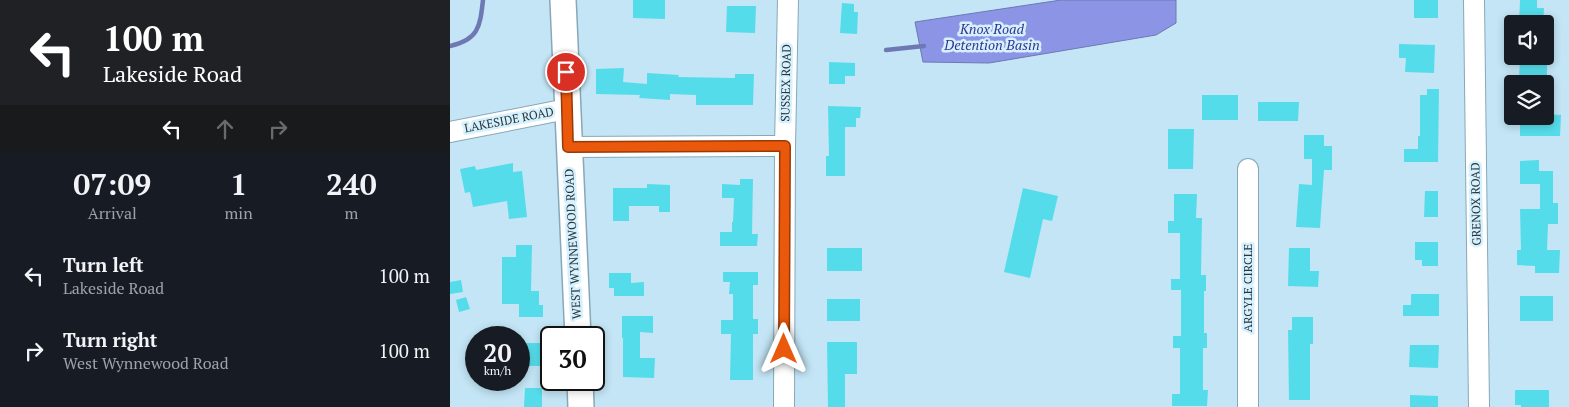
<!DOCTYPE html>
<html lang="en">
<head>
<meta charset="utf-8">
<style>
	:root { --surface:#171b24; --page:#242831; --text:#f1f3f6; --muted:#9ea1a6 }
	body { margin:0; font-family:"PT Serif",serif; background:var(--page); color:var(--text); height:100vh; display:flex; flex-direction:column; font-size:19px; white-space:nowrap }
	* { box-sizing:border-box; margin:0 }
	p { font-size:16px; color:var(--muted) }
	.icon { flex:none; width:28px; height:28px; fill:none; stroke:currentColor; stroke-width:2; stroke-linecap:round; stroke-linejoin:round }
	.map { position:relative; flex:1; overflow:hidden }
	.sheet { display:flex; flex-direction:column; background:var(--surface); width:450px }
	.sheet>* { flex:none }
	.banner { background:#202124; color:#fff; overflow:hidden }
	.fabs { position:absolute; left:1054px; top:15px; display:grid; gap:10px }
	.fabs a { display:grid; place-items:center; width:50px; height:50px; border-radius:5px; background:var(--surface); box-shadow:0 2px 8px #0003; font-size:25px }
	.speed { position:absolute; left:15px; top:326px; display:flex; gap:10px; font-size:25px; font-weight:700; text-align:center }
	.speed>* { display:grid; place-content:center; width:65px; height:65px; border-radius:50%; background:var(--surface); box-shadow:0 2px 8px #0003; line-height:1 }
	.speed small { font-size:12px; font-weight:400 }
	.speed .limit { border:2px solid #111; border-radius:8px; background:#fff; color:#111 }
	.pin { position:absolute; display:grid; place-items:center; width:42px; height:42px; color:#fff; margin:-21px; border:2px solid #fff; border-radius:50%; box-shadow:0 1px 5px #0007 }
	.me { position:absolute; width:55px; margin:-28px; rotate:0deg; stroke-linejoin:round; filter:drop-shadow(0 0 4px #0008) }
	.turn { display:flex; align-items:center; gap:18px; height:105px; padding:0 20px; font-size:22px }
	.turn .icon { width:65px; height:65px; stroke-width:2.5 }
	.turn b { display:block; font-size:35px; line-height:42px }
	.lanes { display:flex; align-items:center; height:48px; padding:0 20px; background:#0003; justify-content:center; gap:25px; direction:ltr }
	.lanes .off { opacity:.35 }
	.eta { display:flex; justify-content:space-evenly; align-items:center; height:85px; text-align:center }
	.eta b { font-size:30px; font-weight:800; line-height:35px }
	ul { padding:0; list-style:none }
	li { display:flex; align-items:center; gap:15px; height:75px; padding:0 20px }
	li div { flex:1 }
	li b { display:block; font-size:19px }
	li em { font-style:normal }
	main { display:flex; flex:1; min-height:0 }
	.map>svg:first-child { display:block }
	.water { fill:#8c95e5; stroke:#6e78b2 }
	.lines { fill:none; stroke-linecap:round; stroke-linejoin:round }
	.stream { stroke:#6e78b2; stroke-width:4.5 }
	.building { fill:#55dcea }
	.minor-casing { stroke:#88a8b8; stroke-width:22 }
	.major-casing { stroke:#88a8b8; stroke-width:28 }
	.minor { stroke:#fff; stroke-width:20 }
	.major { stroke:#fff; stroke-width:25 }
	.route-casing { stroke:#983908; stroke-width:12 }
	.route { stroke:#ea580c; stroke-width:9 }
	.labels { text-anchor:middle; stroke-width:5; stroke-linejoin:round; paint-order:stroke }
	.street-label { font-size:12px; fill:#28353c; stroke:#d6f1fe }
	.water-label { font-size:14px; font-style:italic; fill:#373490; stroke:#d6f1fe }
</style>
</head>
<body>
<main>
<section class="sheet">
<div class="banner">
<div class="turn"><svg class="icon" aria-label="left" viewBox="0 0 24 24"><path d="M17 20v-9H6M10 6l-5 5 5 5"/></svg><div><b>100 m</b>Lakeside Road</div></div>
<div class="lanes"><svg class="icon" aria-label="left" viewBox="0 0 24 24"><path d="M17 20v-9H6M10 6l-5 5 5 5"/></svg><svg class="icon off" aria-label="ahead" viewBox="0 0 24 24"><path d="M12 20V5M6 11l6-6 6 6"/></svg><svg class="icon off" aria-label="right" viewBox="0 0 24 24"><path d="M7 20v-9h11M14 6l5 5-5 5"/></svg></div>
</div>
<div class="eta">
<div><b>07:09</b><p>Arrival</p></div>
<div><b>1</b><p>min</p></div>
<div><b>240</b><p>m</p></div>
</div>
<ul>
<li><svg class="icon" aria-label="left" viewBox="0 0 24 24"><path d="M17 20v-9H6M10 6l-5 5 5 5"/></svg><div><b>Turn left</b><p>Lakeside Road</p></div><em>100 m</em></li>
<li><svg class="icon" aria-label="right" viewBox="0 0 24 24"><path d="M7 20v-9h11M14 6l5 5-5 5"/></svg><div><b>Turn right</b><p>West Wynnewood Road</p></div><em>100 m</em></li>
</ul>
</section>
<div class="map">
<svg width="1119" height="407" viewBox="0 0 1119 407">
	<rect width="100%" height="100%" fill="#c3e5f5"/>
	<path class="water" d="M611 0H726V23L706 35 539 63 473 62 465 22Z"/>
	<g class="lines">
		<g class="stream">
			<path d="M0 46C29 40 30 26 33 0"/>
			<path d="M436 50 474 46"/>
		</g>
	</g>
	<g class="building">
		<path d="M183 0H215V19L183 18Z"/>
		<rect x="964" y="0" width="24" height="18"/>
		<path d="M1070 0H1087V8H1094L1093 24H1069Z"/>
		<path d="M392 3 404 4V12H408L407 34 390 33Z"/>
		<path d="M277 6H306L305 33 276 32Z"/>
		<path d="M949 44 985 45 984 73 955 72 956 58H949Z"/>
		<path d="M1070 56H1097V76H1080V82L1069 81Z"/>
		<path d="M379 62 405 63V76H395V84H379Z"/>
		<path d="M174 68 173 82 197 84V73L229 75 228 77 285 78V74H304L303 105H246V95L220 94V100L189 98 190 95 146 94V69Z"/>
		<path d="M977 89H989L988 162H954V149H968V136H970V95H977Z"/>
		<rect x="752" y="95" width="36" height="25"/>
		<path d="M808 102H849L848 121H808Z"/>
		<path d="M378 106 411 107 410 118H406V127H395V176H376V156H379Z"/>
		<path d="M1095 114 1111 115 1110 136H1070V116H1095Z"/>
		<path d="M718 129H744L743 169H718Z"/>
		<path d="M854 135H874V146H882V170H874L870 228 846 227 849 184 862 185V159H854Z"/>
		<path d="M1089 160V171H1103V203H1108V224H1098L1097 250H1110L1109 273H1085V266L1067 265V250H1071L1070 209H1090V184H1070V161Z"/>
		<path d="M63 163V172L72 171 77 217 59 219 57 201 23 207 20 192 15 193 10 169 25 166 26 170Z"/>
		<path d="M290 179H303L302 234H308L307 246H270V232H282V222H283L284 198H272V184L290 185Z"/>
		<path d="M197 184 220 185V212H209V206H179V221H163V188H197Z"/>
		<path d="M573 188 608 196 602 221 593 219 580 278 554 272Z"/>
		<path d="M975 191H988V217H974Z"/>
		<path d="M724 194H747L746 218H752L751 275H756V291H754V333H757V348H753V390H758L757 406H722V394H730V348H723V336H731V290H721V279H730V233H718V221H724Z"/>
		<path d="M965 242H988V266H972V260H965Z"/>
		<path d="M66 245H82L81 291H89V305H93V317H69V304H52V257H66Z"/>
		<rect x="377" y="248" width="35" height="23"/>
		<path d="M839 248H860V271H869L868 287 838 286Z"/>
		<path d="M273 272H308V285H303V319H308V334H303V380H280L281 334H271V320H283V294H279L280 282H273Z"/>
		<path d="M159 273H181V283L194 282V296H164V288H159Z"/>
		<path d="M11 280 13 292 0 294V282Z"/>
		<path d="M961 294H989V316H953V305H961Z"/>
		<rect x="1070" y="296" width="33" height="25"/>
		<path d="M16 297 20 309 9 312 6 300Z"/>
		<rect x="377" y="299" width="33" height="22"/>
		<path d="M172 316H203V333L190 332V358H205L204 378 173 377V338H172Z"/>
		<path d="M842 317H863V344H860V400H839L838 330H842Z"/>
		<path d="M377 342H407V374H395V407H378Z"/>
		<rect x="69" y="343" width="22" height="23"/>
		<path d="M960 345H989L988 368 959 367Z"/>
		<path d="M75 388H92V407H74Z"/>
		<path d="M1065 390H1099V407H1071V405H1065Z"/>
		<path d="M960 395 988 396V407H960Z"/>
	</g>
	<g class="lines">
		<g class="minor-casing">
			<g id="minor">
				<path d="M1024 0 1029 407"/>
				<path d="M0 132 117 109"/>
				<path d="M119 147 335 146"/>
				<path d="M798 169V407"/>
				<path d="M334 407 335 146 338 0"/>
			</g>
		</g>
		<g class="major-casing">
			<g id="major">
				<path d="M113 0 128 338"/>
				<path d="M130 380 131 407"/>
			</g>
		</g>
		<use href="#minor" class="minor"/>
		<use href="#major" class="major"/>
	</g>
	<g class="lines">
		<g class="route-casing">
			<path id="route" d="M116 72 118 147 335 146 334 349"/>
		</g>
		<use href="#route" class="route"/>
	</g>
	<g class="labels">
		<g class="street-label">
			<text transform="translate(336 83) rotate(-89)" y="4">SUSSEX ROAD</text>
			<text transform="translate(59 120) rotate(-11)" y="4">LAKESIDE ROAD</text>
			<text transform="translate(1026 204) rotate(-91)" y="4">GRENOX ROAD</text>
			<text transform="translate(123 244) rotate(-93)" y="4">WEST WYNNEWOOD ROAD</text>
			<text transform="translate(798 288) rotate(-90)" y="4">ARGYLE CIRCLE</text>
		</g>
		<g class="water-label">
			<text x="542" y="34">Knox Road<tspan x="542" dy="16">Detention Basin</tspan></text>
		</g>
	</g>
</svg>
<div class="fabs">
<a><svg class="icon" aria-label="sound" viewBox="0 0 24 24"><path d="M4 9h4l5-4v14l-5-4H4zM17 9q2 3 0 6"/></svg></a>
<a><svg class="icon" aria-label="layers" viewBox="0 0 24 24"><path d="M12 4l9 5-9 5-9-5zM3 14l9 5 9-5"/></svg></a>
</div>
<div class="speed"><div>20<small>km/h</small></div><div class="limit">30</div></div>
<div class="pin" style="left:116px;top:72px;background:#d93025"><svg class="icon" aria-label="arrive" viewBox="0 0 24 24"><path d="M6 21V4h12l-3 4 3 4H6"/></svg></div>
<svg class="me" style="left:334px;top:349px" viewBox="-20 -20 40 40"><path d="M0-17L14 15 0 8-14 15z" fill="#ea580c" stroke="#fff" stroke-width="4"/></svg>
</div>
</main>
</body>
</html>
